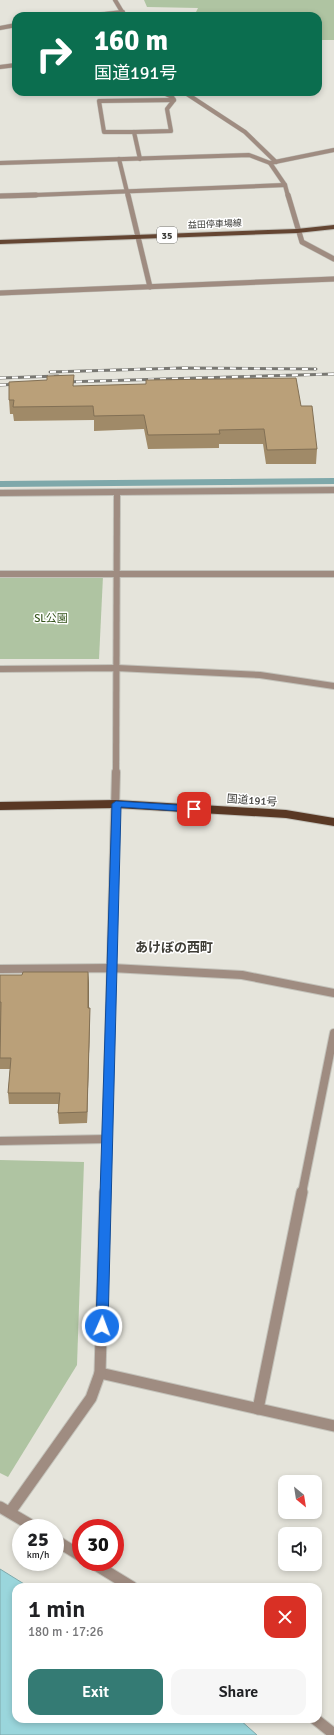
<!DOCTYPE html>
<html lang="en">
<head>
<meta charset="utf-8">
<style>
	:root { --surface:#fff; --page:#f6f6f6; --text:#202124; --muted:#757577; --accent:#347b74 }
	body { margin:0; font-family:Signika,"Noto Sans JP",sans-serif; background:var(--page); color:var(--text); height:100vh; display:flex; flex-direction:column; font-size:15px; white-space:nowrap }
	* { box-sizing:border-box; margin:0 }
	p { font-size:13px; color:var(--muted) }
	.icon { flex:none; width:22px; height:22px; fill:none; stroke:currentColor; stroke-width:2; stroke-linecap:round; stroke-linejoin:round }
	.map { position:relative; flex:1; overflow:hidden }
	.details { position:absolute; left:12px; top:1583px; width:310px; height:140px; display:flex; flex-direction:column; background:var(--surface); border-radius:12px; box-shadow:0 2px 6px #0003 }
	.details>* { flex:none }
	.banner { position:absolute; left:12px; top:12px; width:310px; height:84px; border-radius:12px; box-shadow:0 2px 6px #0003; background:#0b6e4f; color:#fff; overflow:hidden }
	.needle { width:26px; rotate:150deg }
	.buttons { position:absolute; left:278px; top:1475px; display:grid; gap:8px }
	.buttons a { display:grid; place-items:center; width:44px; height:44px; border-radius:8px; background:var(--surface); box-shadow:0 2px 6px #0003; font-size:20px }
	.speed { position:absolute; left:12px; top:1519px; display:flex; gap:8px; font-size:20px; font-weight:700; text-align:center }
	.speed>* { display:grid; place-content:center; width:52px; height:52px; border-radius:50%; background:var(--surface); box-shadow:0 2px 6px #0003; line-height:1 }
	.speed small { font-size:10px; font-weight:400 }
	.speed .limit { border:6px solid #d22; background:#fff; color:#111 }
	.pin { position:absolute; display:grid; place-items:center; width:34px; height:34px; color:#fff; margin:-17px; border-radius:8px; box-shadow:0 2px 6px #0006 }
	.me { position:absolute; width:44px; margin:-22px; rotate:2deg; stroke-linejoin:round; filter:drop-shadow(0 0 3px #0008) }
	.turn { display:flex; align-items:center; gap:14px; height:84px; padding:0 16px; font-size:18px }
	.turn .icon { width:52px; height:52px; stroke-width:2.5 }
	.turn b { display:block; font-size:28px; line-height:34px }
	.round { display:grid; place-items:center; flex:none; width:42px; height:42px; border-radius:12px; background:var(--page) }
	.head { display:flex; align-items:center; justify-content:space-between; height:68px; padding:0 16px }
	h1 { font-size:24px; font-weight:600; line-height:30px }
	.primary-button { display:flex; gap:8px; margin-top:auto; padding:8px 16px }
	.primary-button a { flex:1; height:46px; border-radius:12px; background:var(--accent); color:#fff; font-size:16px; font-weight:600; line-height:46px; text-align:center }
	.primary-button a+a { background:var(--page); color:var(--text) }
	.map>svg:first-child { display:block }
	.green { fill:#afc4a2 }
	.water { fill:#9ad6dc; stroke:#7ea8aa }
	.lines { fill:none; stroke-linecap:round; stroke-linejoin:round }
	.stream { stroke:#7ea8aa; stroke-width:6 }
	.minor-far4-casing { stroke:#c3c2ba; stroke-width:5 }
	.minor-far3-casing { stroke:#c3c2ba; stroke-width:6 }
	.minor-far2-casing { stroke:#c3c2ba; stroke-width:8 }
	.minor-far1-casing { stroke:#c3c2ba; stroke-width:10 }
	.minor-casing { stroke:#c3c2ba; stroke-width:13 }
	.primary-casing { stroke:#c3c2ba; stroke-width:2 }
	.trunk-casing { stroke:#c3c2ba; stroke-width:2 }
	.minor-far4 { stroke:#9f8c81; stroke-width:4 }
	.minor-far3 { stroke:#9f8c81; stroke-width:5 }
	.minor-far2 { stroke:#9f8c81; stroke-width:6 }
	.minor-far1 { stroke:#9f8c81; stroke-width:8 }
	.minor { stroke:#9f8c81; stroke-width:11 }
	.primary { fill:#644532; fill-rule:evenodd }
	.trunk { fill:#593824; fill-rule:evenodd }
	.rail-casing { stroke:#797873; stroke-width:3 }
	.rail { stroke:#fff; stroke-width:2; stroke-dasharray:6; stroke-linecap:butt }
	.wall { fill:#a08a68 }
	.shaded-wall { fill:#827055 }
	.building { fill:#baa079; stroke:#827055 }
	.route { fill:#1a73e8; stroke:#114b97 }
	.labels { text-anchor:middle; stroke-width:3; stroke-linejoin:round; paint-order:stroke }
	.far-street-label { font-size:9px; fill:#3b3b37; stroke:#fff }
	.shield { fill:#fff; stroke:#767673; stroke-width:1 }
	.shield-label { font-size:10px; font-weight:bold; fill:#3b3b37 }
	.park-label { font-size:11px; fill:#36551d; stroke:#fff }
	.street-label { font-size:11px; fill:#3b3b37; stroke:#fff }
	.quarter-label { font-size:13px; font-weight:bold; fill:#3e3d36; stroke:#fff }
</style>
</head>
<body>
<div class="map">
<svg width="334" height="1735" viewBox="0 0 334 1735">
	<rect width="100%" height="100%" fill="#e5e4db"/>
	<g class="green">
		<path d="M144 0H334V40H318V16H194L198 8 147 7Z"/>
		<path d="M103 576 99 659H0V577Z"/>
		<path d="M0 1160 84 1162 77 1365 8 1477 0 1473Z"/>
	</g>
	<path class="water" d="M0 1569 29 1587H16V1719H239L257 1735H0Z"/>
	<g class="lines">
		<path class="stream" d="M0 484 334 481"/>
		<g class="minor-far4-casing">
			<g id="minor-far4">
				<path d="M115 0 124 15"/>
				<path d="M86 16 123 12"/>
				<path d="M0 28 16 25"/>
				<path d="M0 67 16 65"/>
				<path d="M184 92 245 132 276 162"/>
				<path d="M134 132 171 131 167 109 174 100 172 97 162 92"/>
				<path d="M119 159 128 196"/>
				<path d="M140 159 134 132H104L99 101 174 100"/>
				<path d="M0 163 249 155 270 163 334 150"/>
				<path d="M270 163 285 185 288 196"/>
				<path d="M10 196 285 185"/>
			</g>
		</g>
		<g class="minor-far3-casing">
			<g id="minor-far3">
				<path d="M128 195 150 287"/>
				<path d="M288 195 302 242 334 259"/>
				<path d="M0 196 36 195"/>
				<path d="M0 293 334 279"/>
			</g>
		</g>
		<g class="minor-far2-casing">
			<g id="minor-far2">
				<path d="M0 493 334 490"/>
				<path d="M0 574H334"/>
				<path d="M0 669 117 668 260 675 334 686"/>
				<path d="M116 773 117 492"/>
			</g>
		</g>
		<g class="minor-far1-casing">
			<g id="minor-far1">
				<path d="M0 969 112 968 242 975 334 993"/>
				<path d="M0 1141 107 1139"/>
				<path d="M105 1193 116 772"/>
				<path d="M302 1193 334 1033"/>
			</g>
		</g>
		<g class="minor-casing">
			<g id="minor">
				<path d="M100 1373 334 1426"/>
				<path d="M258 1409 302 1192"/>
				<path d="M0 1507 36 1528"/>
				<path d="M10 1512 91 1398 100 1373 105 1192"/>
				<path d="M55 1540 81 1556"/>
				<path d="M91 1562 132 1587"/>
				<path d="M315 1719 334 1734"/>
			</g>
		</g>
		<g class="primary-casing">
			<path id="primary" d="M334 225V229L297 233 0 244V240L297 229Z"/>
		</g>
		<g class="trunk-casing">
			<path id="trunk" d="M116 800 286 810 334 818V826L286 818 116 808 0 810V802Z"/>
		</g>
		<use href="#minor-far4" class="minor-far4"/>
		<use href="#minor-far3" class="minor-far3"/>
		<use href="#minor-far2" class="minor-far2"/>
		<use href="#minor-far1" class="minor-far1"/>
		<use href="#minor" class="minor"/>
		<use href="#primary" class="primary"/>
		<use href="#trunk" class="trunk"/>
		<g class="rail-casing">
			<g id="rail">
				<path d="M50 372 183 368 316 369"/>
				<path d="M0 378 58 376"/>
				<path d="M64 382 334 374"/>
				<path d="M0 385 20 384"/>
			</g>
		</g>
		<use href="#rail" class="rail"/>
	</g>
	<g class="wall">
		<path d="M47 380 74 386 301 406 317 449 316 464H266L263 444H219V448L148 449 144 429 94 431V420L14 421 13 414H10L9 400Z"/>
		<path d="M88 972 89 984V1008L90 1019 87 1123 59 1124 58 1113V1104H9L8 1093 10 1069H0V975H22Z"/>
	</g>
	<g class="shaded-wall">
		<path d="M88 972 89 984V1019L88 1008Z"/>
		<path d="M90 1008V1019L87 1123V1112Z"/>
	</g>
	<g class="building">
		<path d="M74 375 73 386 146 384V380L296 378 301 406H312L317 449 267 450 264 429 219 430 220 434 148 435 144 415 94 416 93 406 13 407 14 400H9V382L47 380V376Z"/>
		<path d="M23 972H88V1008H90L87 1112 58 1113 60 1093H8L11 1058H0L1 1002H0V975H22Z"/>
	</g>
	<path class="route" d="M116 801 194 806 198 809 194 812 121 807 108 1326 106 1330 102 1331 98 1330 96 1326 112 804Z"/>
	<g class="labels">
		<g class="far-street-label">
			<text transform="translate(215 224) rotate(-2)" y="3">益田停車場線</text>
		</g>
		<rect class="shield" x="157" y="227" width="20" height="16" rx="3"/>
		<g class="shield-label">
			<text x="167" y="239">35</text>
		</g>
		<g class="park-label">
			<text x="51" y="622">SL公園</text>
		</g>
		<g class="street-label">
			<text transform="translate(252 800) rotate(4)" y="4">国道191号</text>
		</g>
		<g class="quarter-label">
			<text x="174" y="952">あけぼの西町</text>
		</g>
	</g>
</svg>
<div class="buttons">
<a><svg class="needle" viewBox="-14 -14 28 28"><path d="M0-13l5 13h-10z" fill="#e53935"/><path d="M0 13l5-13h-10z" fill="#757577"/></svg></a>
<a><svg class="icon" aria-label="sound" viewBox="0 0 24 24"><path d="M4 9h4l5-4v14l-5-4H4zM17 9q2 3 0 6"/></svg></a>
</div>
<div class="speed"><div>25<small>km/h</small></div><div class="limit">30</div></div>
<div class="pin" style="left:194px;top:809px;background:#d93025"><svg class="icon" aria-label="arrive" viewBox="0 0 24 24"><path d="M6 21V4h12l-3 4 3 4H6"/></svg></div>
<svg class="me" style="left:102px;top:1326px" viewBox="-20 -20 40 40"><circle r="17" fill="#1a73e8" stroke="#fff" stroke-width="3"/><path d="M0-11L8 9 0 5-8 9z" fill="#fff"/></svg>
<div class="banner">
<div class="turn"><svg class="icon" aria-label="right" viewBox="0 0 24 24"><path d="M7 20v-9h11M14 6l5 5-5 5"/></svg><div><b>160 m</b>国道191号</div></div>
</div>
<section class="details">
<div class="head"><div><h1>1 min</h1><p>180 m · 17:26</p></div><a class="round" style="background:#d93025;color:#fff"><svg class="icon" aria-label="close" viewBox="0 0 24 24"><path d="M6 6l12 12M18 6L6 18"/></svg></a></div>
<div class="primary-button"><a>Exit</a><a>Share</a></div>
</section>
</div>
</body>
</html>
